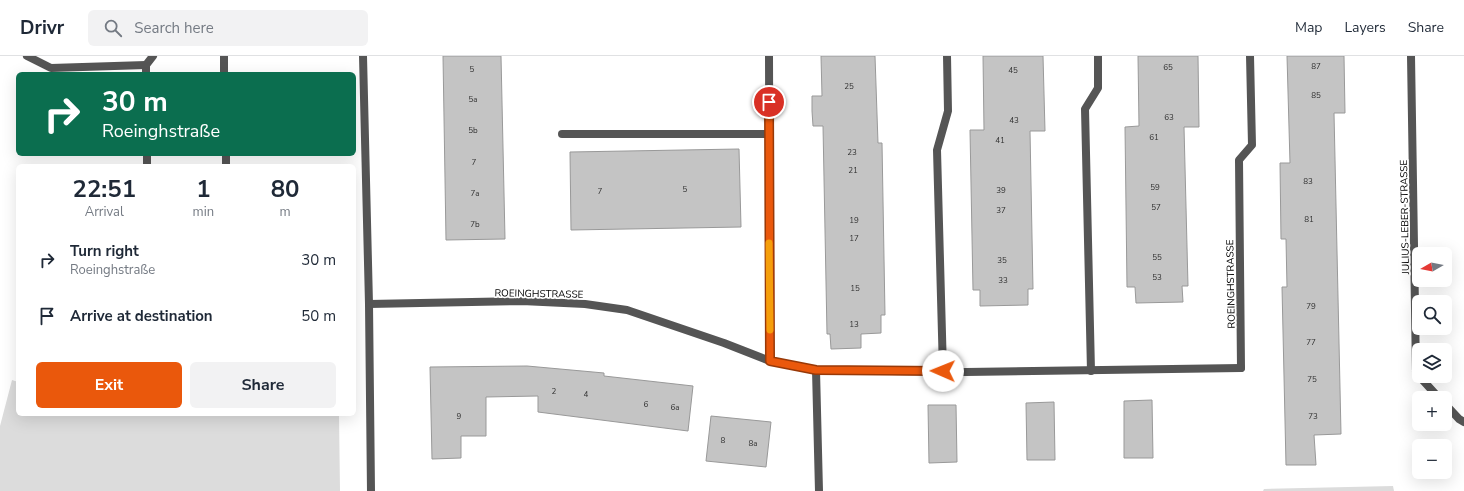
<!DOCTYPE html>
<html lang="en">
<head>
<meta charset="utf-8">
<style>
	:root { --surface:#fff; --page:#f2f2f3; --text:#1f2937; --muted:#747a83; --line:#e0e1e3; --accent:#ea580c }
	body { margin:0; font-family:"Nunito Sans",sans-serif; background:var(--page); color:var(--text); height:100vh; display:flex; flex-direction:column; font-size:15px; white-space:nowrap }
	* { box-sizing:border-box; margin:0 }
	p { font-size:13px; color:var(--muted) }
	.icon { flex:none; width:22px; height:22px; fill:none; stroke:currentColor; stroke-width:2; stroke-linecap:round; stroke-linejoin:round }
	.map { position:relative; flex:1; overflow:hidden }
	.details { position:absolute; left:16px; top:108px; width:340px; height:252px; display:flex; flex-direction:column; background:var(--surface); border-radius:6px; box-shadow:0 4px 16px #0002 }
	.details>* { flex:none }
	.top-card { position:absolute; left:16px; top:16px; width:340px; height:84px; border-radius:6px; box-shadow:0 4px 16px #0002; background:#0b6e4f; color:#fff; overflow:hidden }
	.needle { width:26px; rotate:261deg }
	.buttons { position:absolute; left:1412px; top:191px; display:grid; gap:8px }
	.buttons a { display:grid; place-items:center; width:40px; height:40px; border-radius:6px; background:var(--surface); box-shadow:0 4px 16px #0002; font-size:20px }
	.pin { position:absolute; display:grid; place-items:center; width:34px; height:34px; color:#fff; margin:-17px; border:2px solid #fff; border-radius:50%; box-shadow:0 1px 4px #0007 }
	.me { position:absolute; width:44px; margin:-22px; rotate:271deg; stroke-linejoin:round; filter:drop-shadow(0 0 3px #0008) }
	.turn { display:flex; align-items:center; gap:14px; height:84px; padding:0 20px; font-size:18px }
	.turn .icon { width:52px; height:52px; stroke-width:2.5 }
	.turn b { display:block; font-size:28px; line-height:34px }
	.eta { display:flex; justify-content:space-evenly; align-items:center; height:68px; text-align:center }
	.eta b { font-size:24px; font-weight:700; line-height:28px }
	.primary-button { display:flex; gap:8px; margin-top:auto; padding:8px 20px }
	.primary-button a { flex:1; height:46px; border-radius:6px; background:var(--accent); color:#fff; font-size:16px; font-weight:700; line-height:46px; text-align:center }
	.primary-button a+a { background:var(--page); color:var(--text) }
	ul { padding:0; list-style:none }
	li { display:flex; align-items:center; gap:12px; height:56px; padding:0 20px }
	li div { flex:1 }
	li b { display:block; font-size:15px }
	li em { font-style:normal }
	header { display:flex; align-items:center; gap:24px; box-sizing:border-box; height:56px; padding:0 20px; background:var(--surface); border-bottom:1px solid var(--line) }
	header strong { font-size:19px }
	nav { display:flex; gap:22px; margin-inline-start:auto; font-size:14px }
	.search { width:280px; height:36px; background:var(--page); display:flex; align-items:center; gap:10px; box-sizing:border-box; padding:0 14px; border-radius:6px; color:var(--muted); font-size:15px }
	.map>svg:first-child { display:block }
	.green { fill:#dcdcdc }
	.building { fill:#c4c4c4; stroke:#999 }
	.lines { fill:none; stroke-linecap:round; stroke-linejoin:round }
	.lane { stroke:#555; stroke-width:8 }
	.street { stroke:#555; stroke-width:8 }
	.route-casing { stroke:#983908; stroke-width:10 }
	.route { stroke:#ea580c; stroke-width:7 }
	.slow { stroke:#f59e0b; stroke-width:7 }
	.labels { text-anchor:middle; stroke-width:3.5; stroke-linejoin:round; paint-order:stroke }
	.number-label { font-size:8px; fill:#313131 }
	.street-label { font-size:10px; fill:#000; stroke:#fff }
</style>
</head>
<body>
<header>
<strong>Drivr</strong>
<div class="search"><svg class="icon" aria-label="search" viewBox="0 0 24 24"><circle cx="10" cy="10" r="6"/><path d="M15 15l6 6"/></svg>Search here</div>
<nav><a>Map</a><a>Layers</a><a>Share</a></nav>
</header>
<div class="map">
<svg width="1464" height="435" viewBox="0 0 1464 435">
	<rect width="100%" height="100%" fill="#fff"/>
	<g class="green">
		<path d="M12 324 18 326V358H143L151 360 339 358 340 435H0V370Z"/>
		<path d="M1393 430 1394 435H1263L1264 433Z"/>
	</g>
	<g class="building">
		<path d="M443 0H501L505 183 446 184Z"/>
		<path d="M821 0H875L878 87H882L885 259H881V277L861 278V292L831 293 830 278H827L823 70H813L812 55V40H822Z"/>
		<path d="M983 0H1043L1045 75H1030L1033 233H1028V249L980 250V234H973L970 74H984Z"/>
		<path d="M1138 0H1198L1199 71H1184L1188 230H1182L1183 246 1136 247 1135 231H1127L1125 71 1139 70Z"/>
		<path d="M1287 0H1344L1345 57H1334L1341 378 1314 379 1316 409H1286L1282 231H1287L1286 183H1281L1280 107H1290Z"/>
		<path d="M739 93 741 171 571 174 570 96Z"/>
		<path d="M527 310 604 317V320L693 330 688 375 538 356V340L486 341V380H461V402L432 403 430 311Z"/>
		<path d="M1152 344 1153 402H1124V345Z"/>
		<path d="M1054 346 1055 404H1027L1026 347Z"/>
		<path d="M928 349H956L957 406 929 407Z"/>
		<path d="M711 360 771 366 766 411 706 405Z"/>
	</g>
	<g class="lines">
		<g class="lane">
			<path d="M27 0 51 12 146 9"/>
			<path d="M224 0V18"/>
			<path d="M146 18V9L153 0"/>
			<path d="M562 78H769"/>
			<path d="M147 98V110"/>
			<path d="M226 98V110"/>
			<path d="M1241 312 1239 104 1252 89 1250 0"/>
			<path d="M943 315 937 94 948 55 947 0"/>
			<path d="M1091 315 1085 53 1098 32V0"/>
		</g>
		<g class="street">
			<path d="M363 0 369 248 371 435"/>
			<path d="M769 0 770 305"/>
			<path d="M1411 0 1416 316 1419 320"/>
			<path d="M369 248 522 245 585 248 627 254 724 287 770 305 816 314 966 316 1241 312"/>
			<path d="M816 314 819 435"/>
			<path d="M1419 320 1439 342"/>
			<path d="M1445 348 1459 363 1464 366"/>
		</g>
	</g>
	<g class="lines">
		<g class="route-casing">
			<path id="route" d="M769 46 770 305 816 314 943 315"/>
		</g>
		<use href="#route" class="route"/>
		<path class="slow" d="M769 187 770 274"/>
	</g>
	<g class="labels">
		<g class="number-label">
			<text x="1316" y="13">87</text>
			<text x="1168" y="14">65</text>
			<text x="472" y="16">5</text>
			<text x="1013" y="17">45</text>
			<text x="849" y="33">25</text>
			<text x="1316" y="42">85</text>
			<text x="473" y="46">5a</text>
			<text x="1169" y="64">63</text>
			<text x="1014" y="67">43</text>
			<text x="473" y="77">5b</text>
			<text x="1154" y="84">61</text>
			<text x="1000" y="87">41</text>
			<text x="852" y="99">23</text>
			<text x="474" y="109">7</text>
			<text x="853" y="117">21</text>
			<text x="1308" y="128">83</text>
			<text x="1155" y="134">59</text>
			<text x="685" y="136">5</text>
			<text x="1001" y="137">39</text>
			<text x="600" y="138">7</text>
			<text x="475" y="140">7a</text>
			<text x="1156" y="154">57</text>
			<text x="1001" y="157">37</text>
			<text x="1309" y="166">81</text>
			<text x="854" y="167">19</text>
			<text x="475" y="171">7b</text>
			<text x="854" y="185">17</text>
			<text x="1157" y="204">55</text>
			<text x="1002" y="207">35</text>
			<text x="1157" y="224">53</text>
			<text x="1003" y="227">33</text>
			<text x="855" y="235">15</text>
			<text x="1311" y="253">79</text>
			<text x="854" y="271">13</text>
			<text x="1311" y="289">77</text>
			<text x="1312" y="326">75</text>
			<text x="554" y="338">2</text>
			<text x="586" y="341">4</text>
			<text x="646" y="351">6</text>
			<text x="675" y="354">6a</text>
			<text x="459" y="363">9</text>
			<text x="1313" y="363">73</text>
			<text x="723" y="387">8</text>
			<text x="753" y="390">8a</text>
		</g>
		<g class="street-label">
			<text transform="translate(1404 161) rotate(-91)" y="4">JULIUS-LEBER-STRASSE</text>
			<text transform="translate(1230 228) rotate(-91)" y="4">ROEINGHSTRASSE</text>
			<text transform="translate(539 237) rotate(1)" y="4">ROEINGHSTRASSE</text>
		</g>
	</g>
</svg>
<div class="buttons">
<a><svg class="needle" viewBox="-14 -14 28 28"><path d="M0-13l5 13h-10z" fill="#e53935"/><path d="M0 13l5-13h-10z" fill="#747a83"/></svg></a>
<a><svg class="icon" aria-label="search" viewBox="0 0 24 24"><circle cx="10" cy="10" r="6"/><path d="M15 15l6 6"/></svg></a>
<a><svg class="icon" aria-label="layers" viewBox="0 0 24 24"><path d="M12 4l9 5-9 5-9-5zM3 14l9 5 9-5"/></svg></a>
<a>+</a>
<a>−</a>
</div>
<div class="pin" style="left:769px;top:46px;background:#d93025"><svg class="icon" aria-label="arrive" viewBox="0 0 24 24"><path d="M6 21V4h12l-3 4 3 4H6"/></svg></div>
<svg class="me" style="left:943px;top:315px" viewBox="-20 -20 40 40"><circle r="19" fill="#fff"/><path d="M0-13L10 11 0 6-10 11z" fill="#ea580c"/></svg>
<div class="top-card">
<div class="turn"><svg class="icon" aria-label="right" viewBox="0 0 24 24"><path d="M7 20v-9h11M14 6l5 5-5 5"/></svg><div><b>30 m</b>Roeinghstraße</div></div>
</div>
<section class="details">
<div class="eta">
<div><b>22:51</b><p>Arrival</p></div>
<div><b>1</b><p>min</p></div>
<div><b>80</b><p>m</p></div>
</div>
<ul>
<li><svg class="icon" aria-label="right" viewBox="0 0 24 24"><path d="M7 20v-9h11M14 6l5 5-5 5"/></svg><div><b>Turn right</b><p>Roeinghstraße</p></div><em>30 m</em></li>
<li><svg class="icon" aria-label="arrive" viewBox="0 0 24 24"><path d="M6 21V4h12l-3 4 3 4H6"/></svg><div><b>Arrive at destination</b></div><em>50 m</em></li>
</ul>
<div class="primary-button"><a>Exit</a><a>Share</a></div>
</section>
</div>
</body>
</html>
